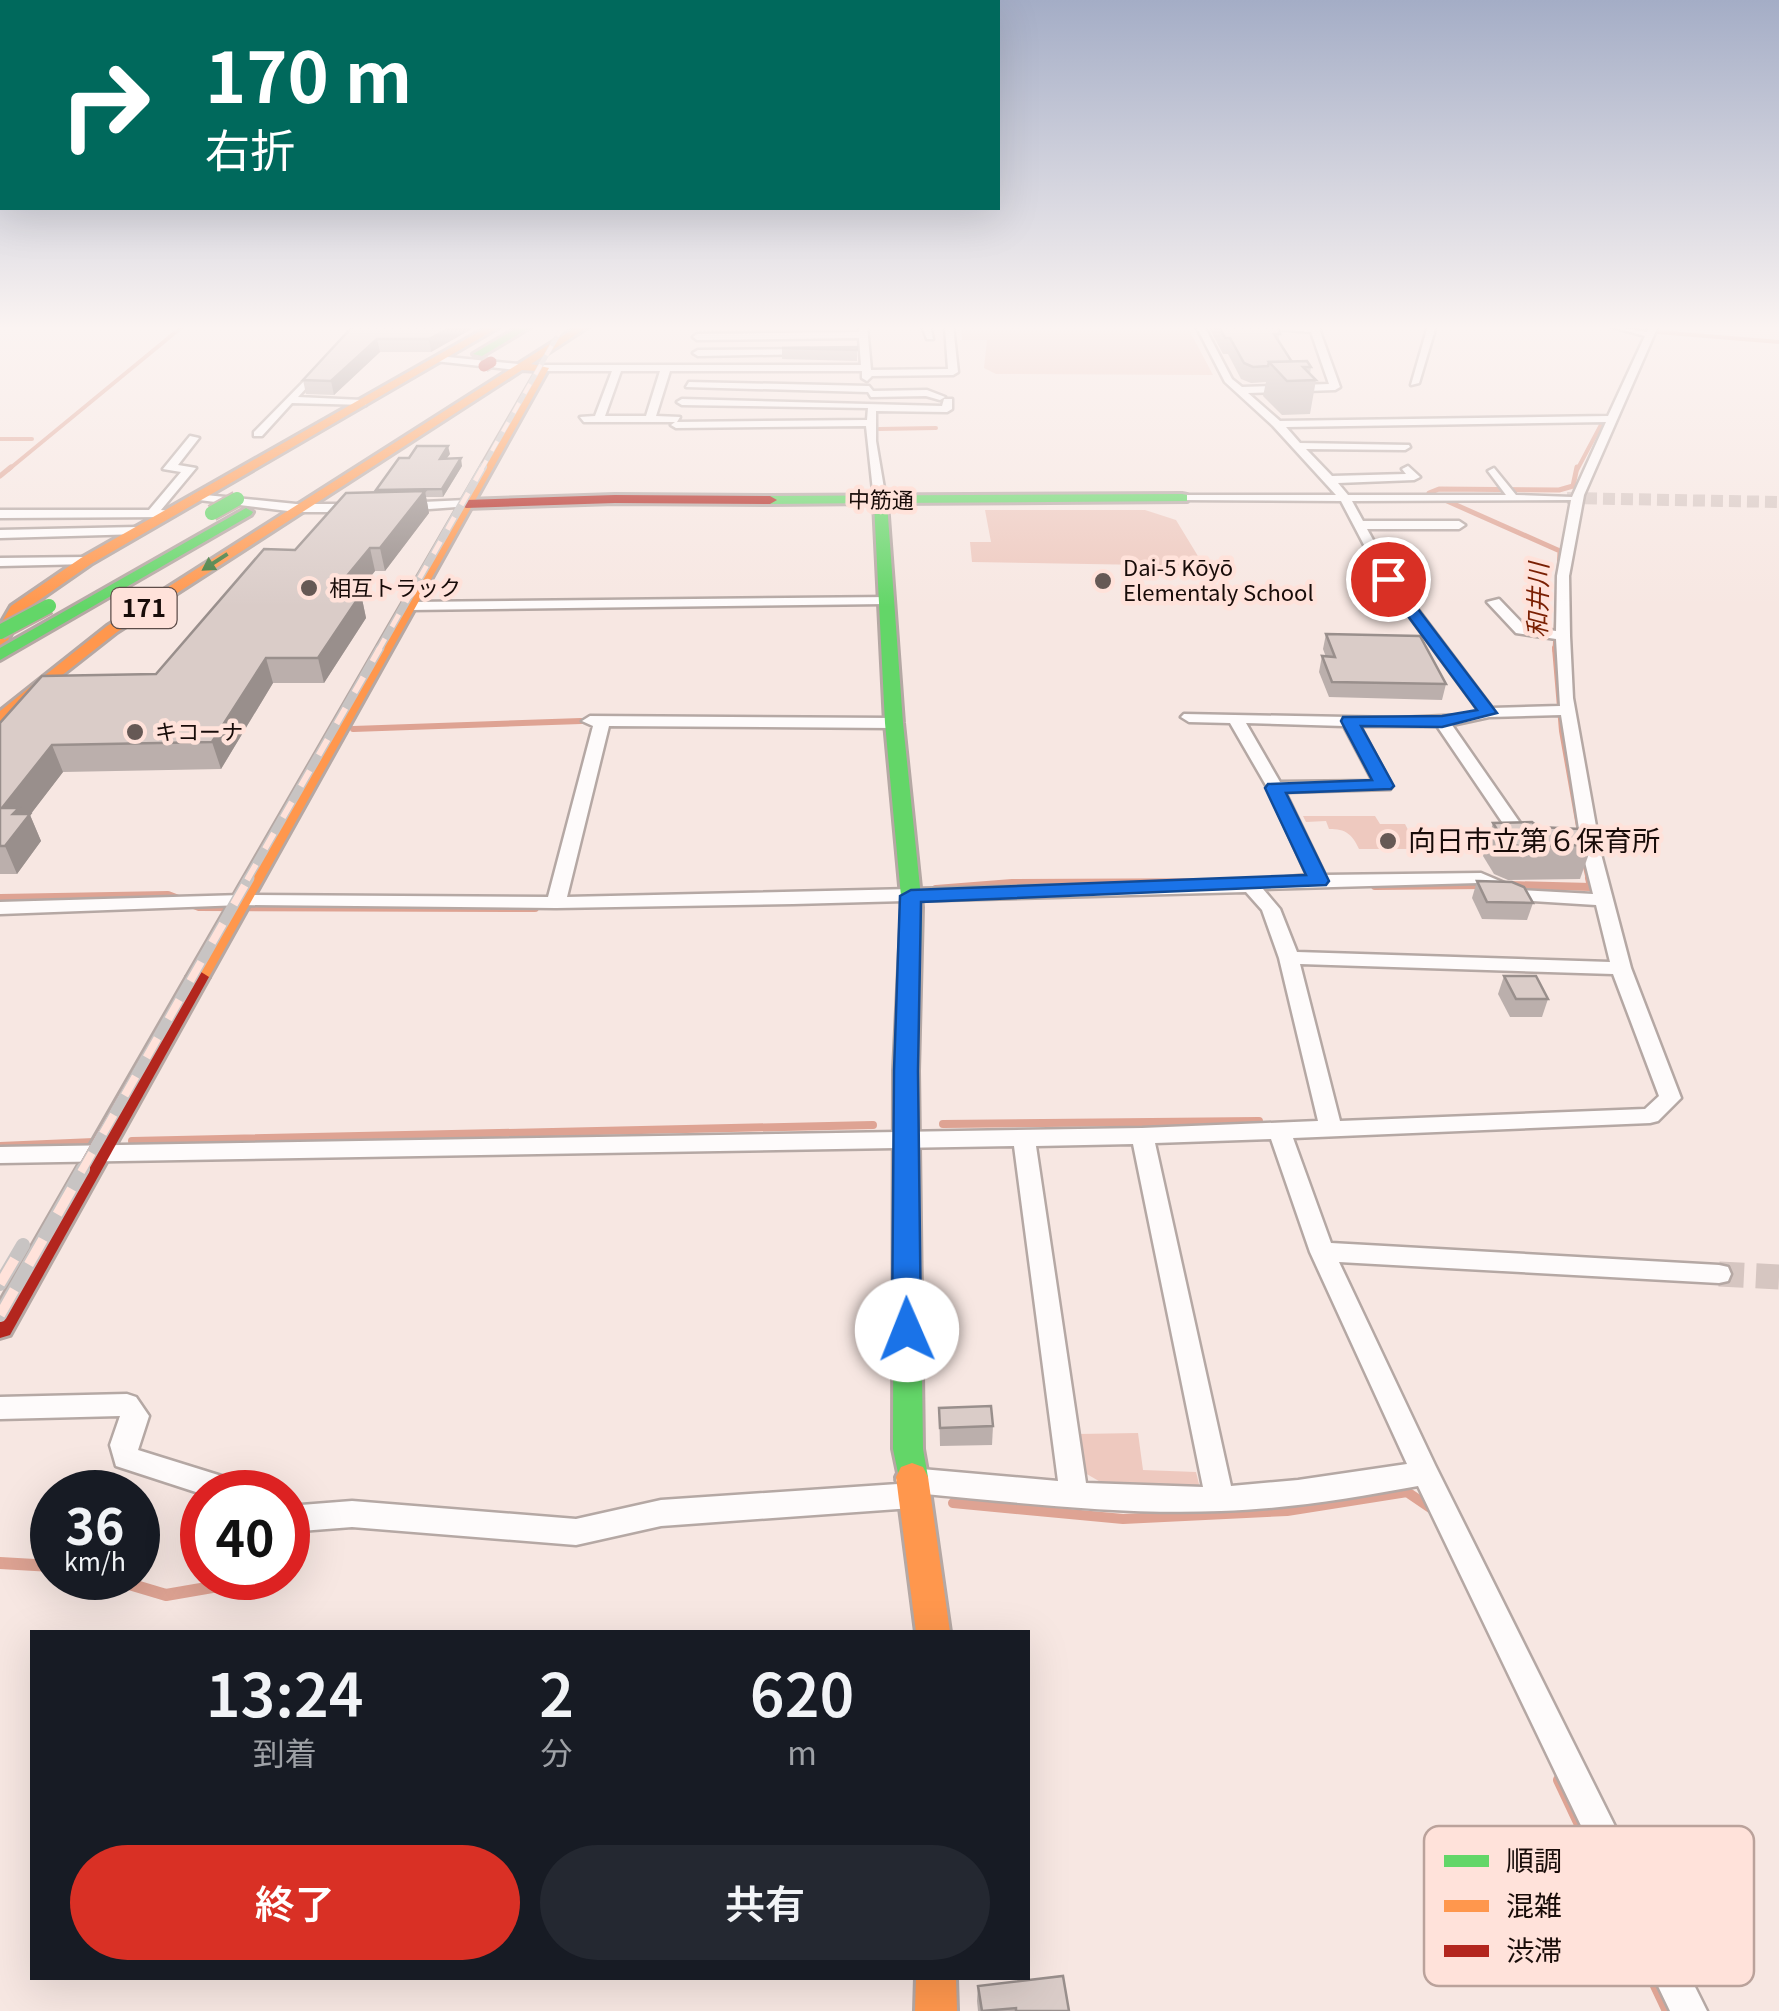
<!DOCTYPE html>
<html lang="ja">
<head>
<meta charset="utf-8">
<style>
	:root { --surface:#171b24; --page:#242831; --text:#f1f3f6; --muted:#9ea1a6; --accent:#d93025 }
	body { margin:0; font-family:Georgia,"Noto Sans JP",serif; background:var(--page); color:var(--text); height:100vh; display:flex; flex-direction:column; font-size:38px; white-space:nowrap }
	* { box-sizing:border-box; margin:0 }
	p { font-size:32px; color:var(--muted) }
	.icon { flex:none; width:55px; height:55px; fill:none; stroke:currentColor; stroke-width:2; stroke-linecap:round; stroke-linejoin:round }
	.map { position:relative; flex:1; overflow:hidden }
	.drawer { position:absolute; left:30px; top:1630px; width:1000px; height:350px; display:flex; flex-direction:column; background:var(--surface); border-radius:0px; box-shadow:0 10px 40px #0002 }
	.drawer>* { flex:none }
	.guide { position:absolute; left:0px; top:0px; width:1000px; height:210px; box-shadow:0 10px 40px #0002; background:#00695c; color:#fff; overflow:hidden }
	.speed { position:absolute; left:30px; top:1470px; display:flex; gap:20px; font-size:50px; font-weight:700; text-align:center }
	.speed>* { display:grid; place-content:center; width:130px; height:130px; border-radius:50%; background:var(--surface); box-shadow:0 10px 40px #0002; line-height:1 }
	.speed small { font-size:25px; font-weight:400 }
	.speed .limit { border:15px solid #d22; background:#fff; color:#111 }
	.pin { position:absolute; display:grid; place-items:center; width:85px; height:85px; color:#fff; margin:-42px; border:5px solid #fff; border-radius:50%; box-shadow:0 2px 10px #0007 }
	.me { position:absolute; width:110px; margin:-55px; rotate:359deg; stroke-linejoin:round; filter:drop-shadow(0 0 8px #0008) }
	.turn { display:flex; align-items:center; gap:35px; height:210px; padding:0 40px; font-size:45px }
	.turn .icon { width:130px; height:130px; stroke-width:2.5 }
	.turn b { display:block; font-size:70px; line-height:85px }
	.eta { display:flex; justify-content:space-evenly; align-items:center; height:170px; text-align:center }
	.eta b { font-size:60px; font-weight:600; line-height:70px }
	.button { display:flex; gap:20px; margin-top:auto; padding:20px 40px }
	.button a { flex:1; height:115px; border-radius:60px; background:var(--accent); color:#fff; font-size:40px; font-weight:600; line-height:115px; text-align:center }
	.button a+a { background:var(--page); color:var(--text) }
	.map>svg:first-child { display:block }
	.green { fill:#eec9bf }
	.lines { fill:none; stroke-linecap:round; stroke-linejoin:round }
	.stream-far5 { stroke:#dea393; stroke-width:4 }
	.stream-far4 { stroke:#dea393; stroke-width:5 }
	.stream-far3 { stroke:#dea393; stroke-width:6 }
	.stream-far2 { stroke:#dea393; stroke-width:8 }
	.stream-far1 { stroke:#dea393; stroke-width:10 }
	.stream { stroke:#dea393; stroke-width:12 }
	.street-tunnel-far1 { stroke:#d6c6c1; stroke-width:12; stroke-dasharray:12 6; stroke-linecap:butt }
	.street-tunnel { stroke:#d6c6c1; stroke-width:25; stroke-dasharray:25 12; stroke-linecap:butt }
	.street-casing { stroke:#b5a8a4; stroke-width:5 }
	.fast-casing { stroke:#b5a8a4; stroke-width:6 }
	.slow-casing { stroke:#b5a8a4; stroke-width:6 }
	.jam-casing { stroke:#b5a8a4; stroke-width:6 }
	.street { fill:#fefbfb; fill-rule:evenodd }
	.fast { fill:#63d668; fill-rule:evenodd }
	.slow { fill:#ff974d; fill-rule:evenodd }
	.jam { fill:#b3261e; fill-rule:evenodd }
	.rail-far4-casing { stroke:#c8c4c3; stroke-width:5 }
	.rail-far3-casing { stroke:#c8c4c3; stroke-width:8 }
	.rail-far2-casing { stroke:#c8c4c3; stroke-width:9 }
	.rail-far1-casing { stroke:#c8c4c3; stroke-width:11 }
	.rail-casing { stroke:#c8c4c3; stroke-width:14 }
	.rail-far4 { stroke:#ffe2da; stroke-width:4; stroke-dasharray:11; stroke-linecap:butt }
	.rail-far3 { stroke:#ffe2da; stroke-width:5; stroke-dasharray:14; stroke-linecap:butt }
	.rail-far2 { stroke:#ffe2da; stroke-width:6; stroke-dasharray:18; stroke-linecap:butt }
	.rail-far1 { stroke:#ffe2da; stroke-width:8; stroke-dasharray:22; stroke-linecap:butt }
	.rail { stroke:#ffe2da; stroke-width:10; stroke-dasharray:29; stroke-linecap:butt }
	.fast-bridge-casing { stroke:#bda7a1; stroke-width:18; stroke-linecap:butt }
	.jam-bridge-casing { stroke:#bda7a1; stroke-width:14; stroke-linecap:butt }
	.fast-bridge { stroke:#63d668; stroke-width:14 }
	.jam-bridge { stroke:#b3261e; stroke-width:11 }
	.wall { fill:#bbafac }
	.shaded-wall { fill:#998f8c }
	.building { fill:#daccc8; stroke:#998f8c; stroke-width:2.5 }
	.oneway { fill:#417b3d }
	.route { fill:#1a73e8; stroke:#114b97; stroke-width:2.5 }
	.poi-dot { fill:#665955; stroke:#ffe2da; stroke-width:4 }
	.labels { text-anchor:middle; stroke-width:9; stroke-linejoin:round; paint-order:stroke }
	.far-street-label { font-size:22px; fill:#180c09; stroke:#ffe2da }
	.far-poi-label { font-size:22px; fill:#180c09; stroke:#ffe2da; text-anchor:start }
	.far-water-label { font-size:25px; font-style:italic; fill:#7a1f02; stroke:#ffe2da }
	.shield { fill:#ffe2da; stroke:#5d4c48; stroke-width:2.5 }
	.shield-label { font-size:25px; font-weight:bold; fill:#180c09 }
	.poi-label { font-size:28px; fill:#180c09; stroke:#ffe2da; text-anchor:start }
	.key { fill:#ffe2da; stroke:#baa29b; stroke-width:2.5 }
	.key-label { font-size:28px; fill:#180c09 }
</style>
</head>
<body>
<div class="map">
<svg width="1779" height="2011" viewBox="0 0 1779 2011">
	<rect width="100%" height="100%" fill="#f7e7e2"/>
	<g class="green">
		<path d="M961 326H1187L1213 375 996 374 984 368 987 340H962Z"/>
		<path d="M985 510H1145L1176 520 1204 566 972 562 970 542H991Z"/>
		<path d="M1303 816H1375L1380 824H1405L1418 849H1359C1352 834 1346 829 1329 829L1326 821 1306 822Z"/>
		<path d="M1138 1433 1143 1470 1196 1472 1200 1488 1104 1484 1085 1473 1078 1434Z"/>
	</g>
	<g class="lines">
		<g class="stream-far5">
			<path d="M0 326H21"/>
			<path d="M1645 331 1779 342"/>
			<path d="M879 429 936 428"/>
			<path d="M0 439H32"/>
			<path d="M8 470 183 326"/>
			<path d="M1577 470 1603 421"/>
		</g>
		<g class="stream-far4">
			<path d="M0 476 11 467"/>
			<path d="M1555 651 1560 551 1429 493 1439 489 1559 490 1573 486 1577 467"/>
		</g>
		<g class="stream-far3">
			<path d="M1555 648 1562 731 1581 838"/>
			<path d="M353 729 581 721"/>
			<path d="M1586 867 1589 880"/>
		</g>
		<g class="stream-far2">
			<path d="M1510 885 1591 887 1589 878"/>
			<path d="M1375 886 1486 885"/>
			<path d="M936 889 1012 883 1241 882"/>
			<path d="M0 898 168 895 199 907 535 908"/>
			<path d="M943 1124 1259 1121"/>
			<path d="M132 1141 873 1125"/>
			<path d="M0 1146 94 1142"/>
		</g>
		<path class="stream-far1" d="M953 1503 1123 1519 1287 1511 1407 1492 1432 1509"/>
		<g class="stream">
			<path d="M0 1563 52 1566"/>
			<path d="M109 1578 166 1595 224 1585"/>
			<path d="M1559 1780 1668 2011"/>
		</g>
		<path class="street-tunnel-far1" d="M1567 498 1779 502"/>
		<path class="street-tunnel" d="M1719 1274 1779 1277"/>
		<g class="street-casing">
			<g id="street">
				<path d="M859 326H867L871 370 948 369 945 326H953L958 372 953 375 872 376 867 381 862 378V371H670L656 416 680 417 677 422 867 420 868 408 682 405 677 402 682 399 942 406 944 399H952V409L947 412 876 411V441L886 500 880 503 874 500 866 426 676 428 671 425 675 422H584L580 417 595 416 612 371H544L539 368 544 365H861L859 338 697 340 693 337 697 334 859 332ZM621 371H660L646 416H605Z"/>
				<path d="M922 326H930L933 339H927Z"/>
				<path d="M1196 326H1204L1232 379 1242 387 1329 384 1311 332 1251 327 1318 326 1340 387 1335 390 1248 393 1280 421 1608 416 1645 336 1609 326 1647 332 1650 326H1658L1584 495 1569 576 1570 636 1573 698 1601 854 1631 968 1681 1098 1658 1121 1650 1123 1293 1138 1331 1243 1719 1265 1728 1267 1731 1274 1728 1281 1719 1283 1339 1262 1435 1465 1707 2011H1670L1418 1486C1353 1498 1287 1509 1221 1511 1122 1515 1023 1503 925 1494L922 1505 912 1508 661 1526 576 1545 352 1527 288 1532V1506L352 1501 576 1519 661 1500 898 1484 896 1480 900 1471 910 1468 1058 1481 1014 1146 0 1163V1147L1142 1128 1318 1121 1279 958 1262 910 1246 892 793 904 556 908 242 905 0 914V902L242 895 548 897 593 726 582 721 590 716 894 718 902 723 894 728 609 726 567 897 1251 881 1307 875 1267 787 1230 723 1189 722 1181 717 1184 714 1399 718 1465 715 1479 711 1382 579 1341 501 1178 500V496L1182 495H1336L1273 426 1225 382ZM1606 422 1572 497 1516 495 1494 468 1488 471 1506 495H1348L1338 483 1414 480 1420 477 1408 466 1402 469 1406 474 1332 476 1306 449 1405 450 1410 447 1409 445 1300 443 1286 427ZM1571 500 1557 576 1556 631 1525 626 1499 599 1487 602 1516 633 1556 639 1560 706 1492 708 1394 578 1367 529H1459L1465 525 1459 521H1363L1352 501ZM1561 715 1583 854 1593 894 1521 890 1481 873 1325 875 1285 792 1390 789 1392 786 1360 726H1437L1519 847H1531L1534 843 1452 725 1489 717ZM1246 723 1344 726 1373 781 1280 782ZM1478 883 1518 900 1596 905 1610 962 1297 952 1280 909 1263 889ZM1300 964 1613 974 1659 1096 1645 1109 1340 1121ZM1271 1139 1310 1252 1407 1464 1298 1480 1231 1486 1155 1143ZM1133 1144 1203 1487 1086 1483 1036 1146Z"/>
				<path d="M1428 326H1436L1419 383 1411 385Z"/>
				<path d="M809 349 812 354 698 356 693 353 698 350Z"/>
				<path d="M438 356 518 364 523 367 518 370 435 361Z"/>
				<path d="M317 368 322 371 298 397 362 400 366 405 292 403 262 436H254V432Z"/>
				<path d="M689 382 869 386 873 391 927 390 945 397 940 400 926 396 871 397 868 392 686 387Z"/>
				<path d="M190 436 199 438 178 465 196 468 161 510 171 511V517L0 518V510H149L181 472 163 469Z"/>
				<path d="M195 494 296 504H358L364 508 358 512H296L191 499 189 497Z"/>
				<path d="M466 500 470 502V506L402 511 396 507 402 503Z"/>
				<path d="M137 527 143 531 141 534 0 538V530Z"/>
				<path d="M86 557 92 561 90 564 0 566V558Z"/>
				<path d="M890 597V603L885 604 410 610 403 606 410 602Z"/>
				<path d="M127 1394 136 1397 149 1416 138 1450 244 1483 248 1492 202 1494 116 1466 110 1445 120 1416 0 1419V1397Z"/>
			</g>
		</g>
		<g class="fast-casing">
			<g id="fast">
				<path d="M520 326H532L482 356 473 354Z"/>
				<path d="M1182 494 1187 495V501L887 503 903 723 922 907 918 1071 923 1449 928 1477 923 1487 912 1491 901 1487 893 1449 894 1071 902 907 885 723 874 503 770 504 763 500 770 496Z"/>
				<path d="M246 508 253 512 251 515 0 660V648Z"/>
			</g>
		</g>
		<g class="slow-casing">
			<g id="slow">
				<path d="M489 326H501L91 564 22 612 8 640 0 645V625L11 606 81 558Z"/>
				<path d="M578 326H589L531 364 549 368 209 977 198 984 190 982 187 977 537 371 522 370 117 632 0 724V711L107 626Z"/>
				<path d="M912 1463 923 1467 928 1477 950 1632H916L896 1477 901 1467Z"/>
				<path d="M916 1978H956L957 2011H915Z"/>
			</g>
		</g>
		<g class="jam-casing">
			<g id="jam">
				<path d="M615 495 770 496 777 500 770 504 615 503 466 508 459 504 466 500Z"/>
				<path d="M198 970 209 977 10 1335 0 1338V1302L187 977Z"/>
			</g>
		</g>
		<use href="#street" class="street"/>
		<use href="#fast" class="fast"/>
		<use href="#slow" class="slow"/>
		<use href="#jam" class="jam"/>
		<g class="rail-far4-casing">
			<path id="rail-far4" d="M481 470 563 326"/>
		</g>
		<g class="rail-far3-casing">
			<path id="rail-far3" d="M378 651 483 467"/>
		</g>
		<g class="rail-far2-casing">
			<path id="rail-far2" d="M247 880 380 648"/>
		</g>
		<g class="rail-far1-casing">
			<path id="rail-far1" d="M81 1172 249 878"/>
		</g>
		<g class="rail-casing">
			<g id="rail">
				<path d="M0 1284 23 1245"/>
				<path d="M0 1315 83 1169"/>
			</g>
		</g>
		<use href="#rail-far4" class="rail-far4"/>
		<use href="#rail-far3" class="rail-far3"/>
		<use href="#rail-far2" class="rail-far2"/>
		<use href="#rail-far1" class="rail-far1"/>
		<use href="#rail" class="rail"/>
		<g class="fast-bridge-casing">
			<g id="fast-bridge">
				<path d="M212 513 237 499"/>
				<path d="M0 632 49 606"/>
			</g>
		</g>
		<g class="jam-bridge-casing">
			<path id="jam-bridge" d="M484 366 491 362"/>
		</g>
		<use href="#fast-bridge" class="fast-bridge"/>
		<use href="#jam-bridge" class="jam-bridge"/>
	</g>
	<g class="wall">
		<path d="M353 326H473L468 331 431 352H380L334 395 306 394 303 380Z"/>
		<path d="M1208 326H1278L1279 340 1292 362 1311 367 1310 374 1316 380 1310 414 1282 415 1263 396 1266 382 1251 383 1241 379 1228 354H1223Z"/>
		<path d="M857 347V361L782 359V348Z"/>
		<path d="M450 454 446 459 462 466 443 497H426L429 513 385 571H375L357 594H361L366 618 324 683H273L221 769 63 772 30 815 41 841 17 874H0V723L156 674 376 492Z"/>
		<path d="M1326 634 1446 684 1442 700 1329 697 1319 672 1322 656 1326 657 1323 649Z"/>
		<path d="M1493 823 1538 827 1592 845 1580 879 1508 880 1494 874 1483 856Z"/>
		<path d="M1477 881 1533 903 1527 920 1482 919 1472 898Z"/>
		<path d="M1504 976 1548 999 1542 1017H1510L1498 994Z"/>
		<path d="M939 1408 993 1426 992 1445 940 1446Z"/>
		<path d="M978 1986 1069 2011H978L977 2001Z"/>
	</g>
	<g class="shaded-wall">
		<path d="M453 326H473L468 331 431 352 429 339Z"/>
		<path d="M377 339 380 352 334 395 331 381Z"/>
		<path d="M448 446 450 454 441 466 440 459Z"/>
		<path d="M461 458 462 466 443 497 442 489Z"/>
		<path d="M425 491 429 513 385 571 380 548Z"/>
		<path d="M370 548 375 571 338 618 332 594Z"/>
		<path d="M361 594 366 618 324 683 318 658Z"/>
		<path d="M266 658 273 683 221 769 212 742Z"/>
		<path d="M52 745 63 772 30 815 41 841 17 874 5 846 2 808Z"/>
	</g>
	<g class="building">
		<path d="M353 326H453L429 339H377L331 381 303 380Z"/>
		<path d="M1218 326H1278L1280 334H1274L1292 362H1269L1268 366 1253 367 1244 363 1230 338H1225Z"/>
		<path d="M857 347V350L782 348Z"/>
		<path d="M1307 361 1311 367H1303L1316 380 1287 381 1269 362Z"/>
		<path d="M417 446H448L440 459 461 458 442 489 376 490 399 458H409Z"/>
		<path d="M425 491 380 548H370L332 594H361L318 658H266L212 742 52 745 2 808H19L13 814H30L5 846H0V723L42 676 156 674 264 549 295 550 346 493Z"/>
		<path d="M1326 634 1420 636 1446 684 1332 682 1322 656 1335 657Z"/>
		<path d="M1532 822 1538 827 1580 829 1592 845 1518 846 1504 841 1493 823Z"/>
		<path d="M1477 881 1512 882 1524 887 1533 903 1487 902Z"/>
		<path d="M1504 976H1536L1548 999H1516Z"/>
		<path d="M991 1406 993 1426 940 1428 939 1408Z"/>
		<path d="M1063 1976 1069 2011H1016V2008L982 2011 978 1986Z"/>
	</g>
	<defs><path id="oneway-solid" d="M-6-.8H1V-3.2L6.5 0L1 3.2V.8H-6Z" transform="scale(2.5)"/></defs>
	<use class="oneway" href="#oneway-solid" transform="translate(215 562) rotate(147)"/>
	<linearGradient id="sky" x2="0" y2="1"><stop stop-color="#a4adc6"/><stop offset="0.54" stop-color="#fbf4f2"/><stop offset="1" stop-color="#fbf4f2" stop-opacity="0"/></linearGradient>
	<rect width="1779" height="607" fill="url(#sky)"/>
	<path class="route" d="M1383 576H1393L1497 713 1442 727 1361 726 1394 786 1391 789 1286 793 1329 881 1326 885 921 902 918 1071 921 1330 917 1338 907 1341 897 1338 892 1330 894 1071 900 896 911 890 1306 875 1265 788 1268 784 1372 780 1341 721 1343 717 1442 716 1477 710 1383 582Z"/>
	<g class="poi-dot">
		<circle cx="1103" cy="581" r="10"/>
		<circle cx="309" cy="588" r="10"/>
		<circle cx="135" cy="732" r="10"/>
		<circle cx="1388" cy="841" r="10"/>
	</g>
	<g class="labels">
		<g class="far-street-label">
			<text transform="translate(881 500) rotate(1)" y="8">中筋通</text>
		</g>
		<g class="far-poi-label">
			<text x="1123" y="576">Dai-5 Kōyō<tspan x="1123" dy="25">Elementaly School</tspan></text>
			<text x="329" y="596">相互トラック</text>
			<text x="155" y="740">キコーナ</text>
		</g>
		<g class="far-water-label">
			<text transform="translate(1538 600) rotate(-89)" y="9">和井川</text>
		</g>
		<rect class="shield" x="111.5" y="588" width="65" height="40" rx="8"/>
		<g class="shield-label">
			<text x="144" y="617">171</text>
		</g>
		<g class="poi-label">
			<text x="1408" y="851">向日市立第６保育所</text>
		</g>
	</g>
	<rect x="1424" y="1826" width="330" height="160" rx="15" class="key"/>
	<rect x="1444" y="1855" width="45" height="12" fill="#63d668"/>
	<rect x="1444" y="1900" width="45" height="12" fill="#ff974d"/>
	<rect x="1444" y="1945" width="45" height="12" fill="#b3261e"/>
	<g class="key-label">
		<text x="1506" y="1871">順調</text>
		<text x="1506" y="1916">混雑</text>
		<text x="1506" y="1961">渋滞</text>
	</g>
</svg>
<div class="speed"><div>36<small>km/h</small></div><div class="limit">40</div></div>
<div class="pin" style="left:1388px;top:579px;background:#d93025"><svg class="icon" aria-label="arrive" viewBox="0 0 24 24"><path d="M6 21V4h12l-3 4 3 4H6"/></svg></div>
<svg class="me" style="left:907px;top:1330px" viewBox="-20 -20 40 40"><circle r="19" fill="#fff"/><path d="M0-13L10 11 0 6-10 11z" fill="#1a73e8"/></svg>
<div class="guide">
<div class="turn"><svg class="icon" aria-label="right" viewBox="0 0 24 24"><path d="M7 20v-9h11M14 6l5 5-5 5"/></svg><div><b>170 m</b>右折</div></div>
</div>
<section class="drawer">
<div class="eta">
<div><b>13:24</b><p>到着</p></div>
<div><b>2</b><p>分</p></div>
<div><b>620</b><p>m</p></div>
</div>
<div class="button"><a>終了</a><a>共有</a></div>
</section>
</div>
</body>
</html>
